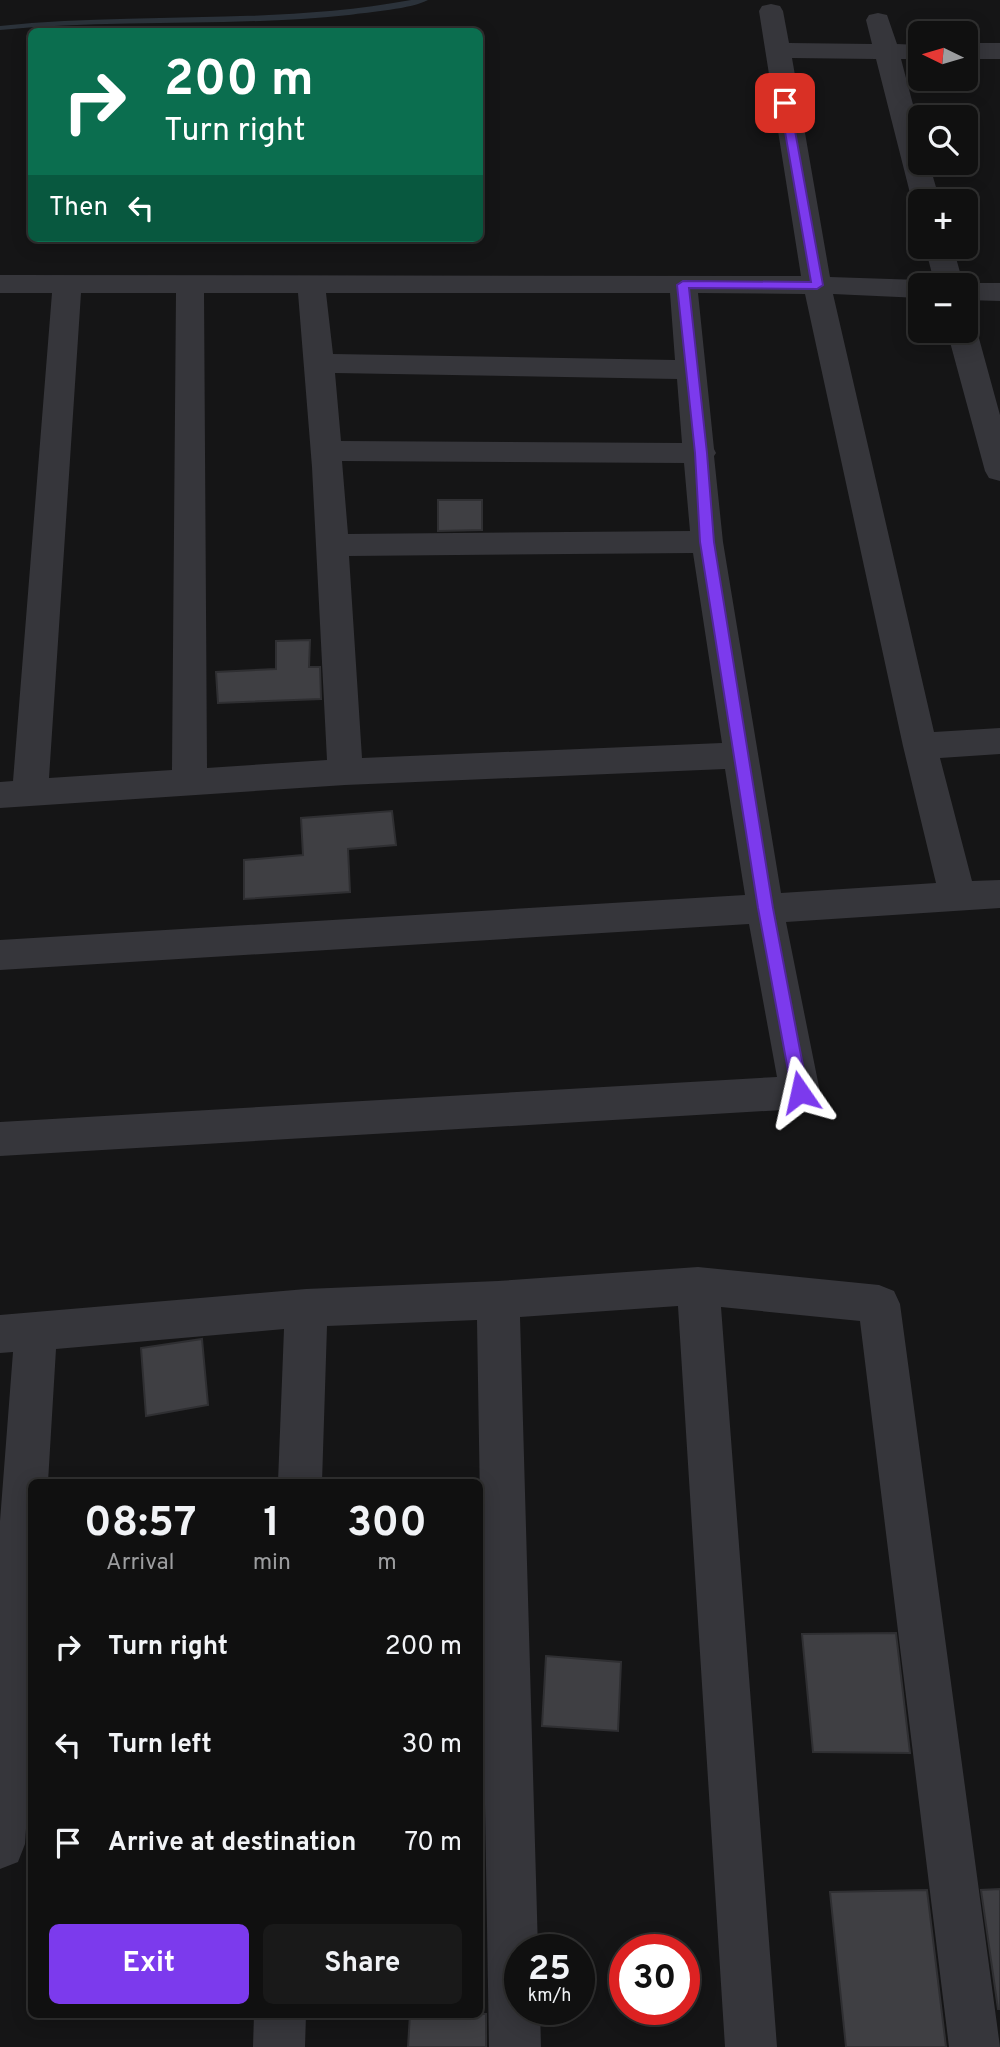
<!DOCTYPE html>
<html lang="en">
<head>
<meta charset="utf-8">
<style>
	:root { --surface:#101010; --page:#191919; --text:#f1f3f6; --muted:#9c9d9f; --line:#303030; --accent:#7c3aed }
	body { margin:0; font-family:Overpass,sans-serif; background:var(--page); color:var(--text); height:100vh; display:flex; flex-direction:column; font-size:26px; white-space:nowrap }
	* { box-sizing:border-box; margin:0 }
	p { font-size:23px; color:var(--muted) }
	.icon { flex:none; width:38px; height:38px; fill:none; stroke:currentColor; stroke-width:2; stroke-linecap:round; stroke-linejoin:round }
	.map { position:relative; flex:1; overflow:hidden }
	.sheet { position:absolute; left:28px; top:1479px; width:455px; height:539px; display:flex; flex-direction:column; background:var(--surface); border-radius:10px; box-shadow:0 4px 18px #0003,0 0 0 2px var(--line) }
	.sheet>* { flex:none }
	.banner { position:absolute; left:28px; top:28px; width:455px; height:214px; border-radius:10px; box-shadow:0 4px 18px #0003,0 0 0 2px var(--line); background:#0b6e4f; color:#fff; overflow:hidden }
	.needle { width:46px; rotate:275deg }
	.tools { position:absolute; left:908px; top:21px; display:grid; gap:14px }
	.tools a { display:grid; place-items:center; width:70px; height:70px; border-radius:10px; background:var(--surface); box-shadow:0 4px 18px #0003,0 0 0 2px var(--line); font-size:35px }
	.speed { position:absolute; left:504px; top:1934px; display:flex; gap:14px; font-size:35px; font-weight:700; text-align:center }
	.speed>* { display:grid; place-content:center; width:91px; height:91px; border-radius:50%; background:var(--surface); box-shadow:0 4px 18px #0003,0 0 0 2px var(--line); line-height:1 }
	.speed small { font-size:18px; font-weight:400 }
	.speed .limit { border:10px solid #d22; background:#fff; color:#111 }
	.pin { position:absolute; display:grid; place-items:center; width:60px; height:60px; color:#fff; margin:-30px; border-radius:14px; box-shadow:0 4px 10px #0006 }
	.me { position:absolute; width:77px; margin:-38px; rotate:349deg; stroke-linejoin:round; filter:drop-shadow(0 0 5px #0008) }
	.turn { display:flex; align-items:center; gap:24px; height:147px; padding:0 21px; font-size:32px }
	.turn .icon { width:91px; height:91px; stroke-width:2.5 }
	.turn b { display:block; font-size:49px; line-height:60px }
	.then { display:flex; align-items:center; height:66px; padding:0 21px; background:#0003; gap:14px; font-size:26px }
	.eta { display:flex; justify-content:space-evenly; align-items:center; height:119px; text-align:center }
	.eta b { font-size:42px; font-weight:700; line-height:49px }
	.action { display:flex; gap:14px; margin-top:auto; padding:14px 21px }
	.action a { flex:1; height:80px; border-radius:10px; background:var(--accent); color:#fff; font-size:28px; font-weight:700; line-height:80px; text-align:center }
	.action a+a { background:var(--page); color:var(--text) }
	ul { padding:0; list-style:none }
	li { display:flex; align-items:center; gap:21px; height:98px; padding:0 21px }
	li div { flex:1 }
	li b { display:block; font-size:26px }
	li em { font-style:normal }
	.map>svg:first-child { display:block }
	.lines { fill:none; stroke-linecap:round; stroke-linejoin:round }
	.stream { fill:#2b323a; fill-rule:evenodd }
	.building { fill:#3f3f43; stroke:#2f2f32; stroke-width:2 }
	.street { fill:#36363b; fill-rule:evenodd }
	.route { fill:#7c3aed; stroke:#51269a; stroke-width:2 }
</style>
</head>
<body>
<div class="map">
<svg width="1000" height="2047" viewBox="0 0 1000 2047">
	<rect width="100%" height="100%" fill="#151516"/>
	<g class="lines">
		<path class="stream" d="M411 0H428C412 9 369 12 349 15 233 27 116 19 0 30V26C137 12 276 25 411 0Z"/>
	</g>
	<g class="building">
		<path d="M438 500H482V530L438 531Z"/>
		<path d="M310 640 309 667H320L321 699 218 703 216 672 276 669V641Z"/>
		<path d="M392 811 396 845 348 849 350 892 244 899V860L303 855 301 818Z"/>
		<path d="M202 1339 208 1405 146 1416 141 1348Z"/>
		<path d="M896 1633 910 1753 813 1752 802 1634Z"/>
		<path d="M546 1656 621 1662 618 1731 542 1726Z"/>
		<path d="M1000 1889V2009H998L981 1890Z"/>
		<path d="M927 1890 946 2047H846L830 1892Z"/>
		<path d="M410 2014H486V2047H408Z"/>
	</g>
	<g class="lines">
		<g class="street">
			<path d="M771 4 780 6 783 11 789 43 872 44 866 20 869 15 878 13 887 15 897 44 920 45V59H901L920 131V163H929L940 201H920V208L912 201 876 59 792 58 830 277 920 280 932 285H920V298L833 294 934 732 1000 728V754L940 758 972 881 1000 880V908L786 922 820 1092 814 1104 800 1109 0 1156V1122L777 1077 749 924 0 970V940L745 895 725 769 345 785 0 808V782L13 781 52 293H0V275L801 276 759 11 762 6ZM81 293H176L172 770 49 778ZM204 293H298L312 467 327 760 207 768ZM326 293H670L675 360 333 354ZM698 293 805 294 903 746 936 883 781 893 723 542 714 456 716 453 714 449ZM335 373 677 379 682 443 341 441ZM342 461 684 463 690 531 348 534ZM693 553 722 743 362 758 349 556Z"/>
			<rect x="966" y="43" width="34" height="16"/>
			<path d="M925 247H953L963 283H1000V301L966 300V285H935Z"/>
			<path d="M966 323 972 325 977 331 1000 415V481L989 478 985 471 947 331H966Z"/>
			<path d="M698 1267 879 1285 894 1291 900 1304 1000 2047H949L860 1321 721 1307 777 2047H725L678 1306 520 1317 538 1950H520V2009H540L541 2047H489L477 1320 327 1326 322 1482H278L284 1329 56 1349 48 1482H32V1739L25 1844 18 1862 0 1869V1521L13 1352 0 1353V1315L306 1289 498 1281Z"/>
			<path d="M254 2014H306L305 2047H253Z"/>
		</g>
	</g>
	<path class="route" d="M785 99 790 103 823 285 817 289 689 288 707 453 714 542 773 908 808 1092 806 1097H794L792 1092 758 908 700 542 695 453 677 285 683 281 811 282 780 103Z"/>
</svg>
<div class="tools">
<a><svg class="needle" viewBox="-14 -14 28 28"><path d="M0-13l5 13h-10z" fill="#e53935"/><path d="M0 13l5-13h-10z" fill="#9c9d9f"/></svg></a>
<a><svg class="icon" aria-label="search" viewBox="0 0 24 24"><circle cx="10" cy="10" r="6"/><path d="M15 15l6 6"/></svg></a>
<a>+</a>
<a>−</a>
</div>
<div class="speed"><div>25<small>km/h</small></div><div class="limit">30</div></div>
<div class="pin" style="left:785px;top:103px;background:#d93025"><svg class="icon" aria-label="arrive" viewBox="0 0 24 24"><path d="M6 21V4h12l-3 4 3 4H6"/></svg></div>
<svg class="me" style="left:800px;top:1092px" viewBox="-20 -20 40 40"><path d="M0-17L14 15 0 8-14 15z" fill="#7c3aed" stroke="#fff" stroke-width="4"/></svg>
<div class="banner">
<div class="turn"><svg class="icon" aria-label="right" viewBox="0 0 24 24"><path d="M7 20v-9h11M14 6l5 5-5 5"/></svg><div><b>200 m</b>Turn right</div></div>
<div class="then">Then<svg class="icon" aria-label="left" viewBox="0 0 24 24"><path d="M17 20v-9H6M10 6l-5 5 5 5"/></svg></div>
</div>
<section class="sheet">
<div class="eta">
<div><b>08:57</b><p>Arrival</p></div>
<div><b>1</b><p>min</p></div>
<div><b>300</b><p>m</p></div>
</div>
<ul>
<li><svg class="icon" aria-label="right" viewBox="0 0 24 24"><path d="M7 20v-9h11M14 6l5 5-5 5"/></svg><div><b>Turn right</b></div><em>200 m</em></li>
<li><svg class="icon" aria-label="left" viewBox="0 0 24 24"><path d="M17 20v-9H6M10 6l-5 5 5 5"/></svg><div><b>Turn left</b></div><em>30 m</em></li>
<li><svg class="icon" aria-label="arrive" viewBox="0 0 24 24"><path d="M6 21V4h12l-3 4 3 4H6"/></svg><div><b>Arrive at destination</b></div><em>70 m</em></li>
</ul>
<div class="action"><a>Exit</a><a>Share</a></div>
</section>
</div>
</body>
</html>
